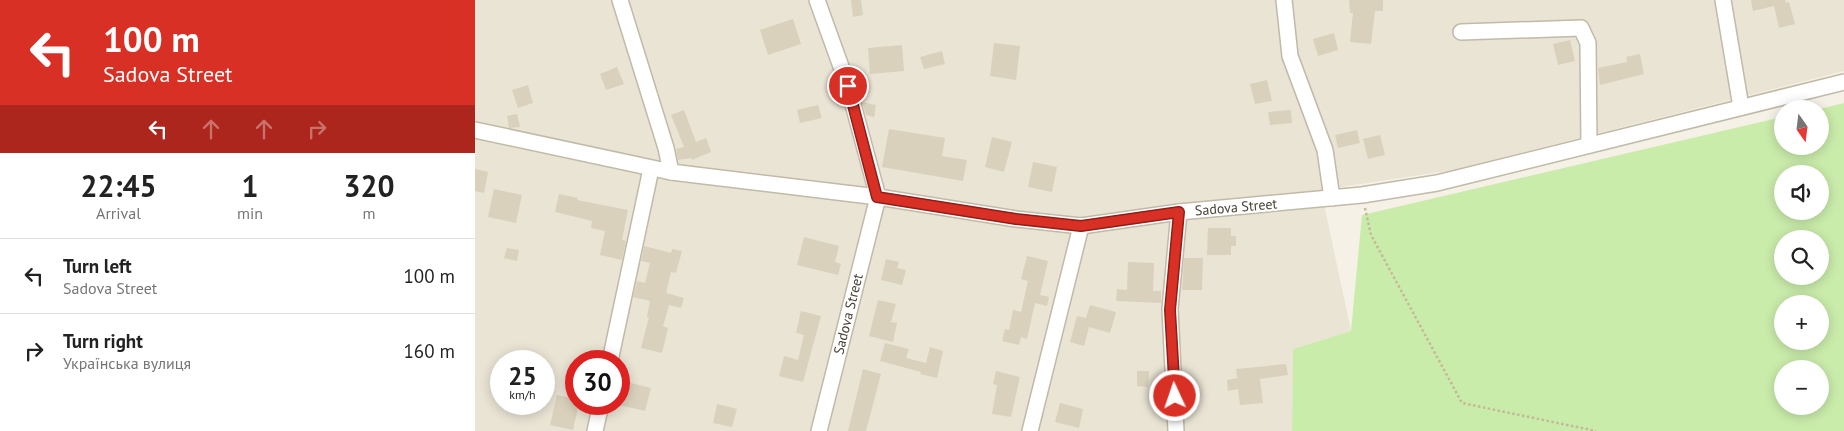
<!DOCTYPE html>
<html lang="en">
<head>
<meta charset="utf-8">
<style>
	:root { --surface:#fff; --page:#f6f6f6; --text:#222; --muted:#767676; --line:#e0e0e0 }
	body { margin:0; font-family:"PT Sans",sans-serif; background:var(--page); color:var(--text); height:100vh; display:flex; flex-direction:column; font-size:19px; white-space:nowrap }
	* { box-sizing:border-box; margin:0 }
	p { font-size:16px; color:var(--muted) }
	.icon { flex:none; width:28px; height:28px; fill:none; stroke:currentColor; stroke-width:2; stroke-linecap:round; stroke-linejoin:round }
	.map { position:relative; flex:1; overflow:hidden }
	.sheet { display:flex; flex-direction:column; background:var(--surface); width:475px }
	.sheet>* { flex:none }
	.guide { background:#d93025; color:#fff; overflow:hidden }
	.needle { width:32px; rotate:166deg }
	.controls { position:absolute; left:1299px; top:100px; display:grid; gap:10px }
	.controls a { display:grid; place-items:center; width:55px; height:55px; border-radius:50%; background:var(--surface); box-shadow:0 2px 12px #0003; font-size:25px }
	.speed { position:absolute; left:15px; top:350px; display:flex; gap:10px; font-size:25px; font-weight:700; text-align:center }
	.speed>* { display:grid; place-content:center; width:65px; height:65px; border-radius:50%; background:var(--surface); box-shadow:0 2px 12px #0003; line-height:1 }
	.speed small { font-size:12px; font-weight:400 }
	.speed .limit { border:8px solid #d22; background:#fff; color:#111 }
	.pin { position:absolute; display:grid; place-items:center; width:42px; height:42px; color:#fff; margin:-21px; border:2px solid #fff; border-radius:50%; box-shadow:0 1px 5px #0007 }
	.me { position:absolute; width:55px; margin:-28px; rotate:357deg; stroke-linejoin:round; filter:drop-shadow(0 0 4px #0008) }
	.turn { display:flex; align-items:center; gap:18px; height:105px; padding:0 20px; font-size:22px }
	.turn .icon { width:65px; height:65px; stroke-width:2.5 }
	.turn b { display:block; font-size:35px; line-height:42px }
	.lanes { display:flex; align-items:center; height:48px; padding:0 20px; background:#0003; justify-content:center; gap:25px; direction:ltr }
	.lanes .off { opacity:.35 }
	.eta { display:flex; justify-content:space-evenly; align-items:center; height:85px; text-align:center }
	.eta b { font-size:30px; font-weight:700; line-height:35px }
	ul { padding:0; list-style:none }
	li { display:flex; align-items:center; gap:15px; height:75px; padding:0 20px; border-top:1px solid var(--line) }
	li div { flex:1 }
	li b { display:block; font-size:19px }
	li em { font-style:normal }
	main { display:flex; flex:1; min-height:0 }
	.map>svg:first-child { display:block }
	.residential { fill:#e9e4d4; fill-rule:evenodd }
	.green { fill:#caecab; fill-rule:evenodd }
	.building { fill:#dad1bd }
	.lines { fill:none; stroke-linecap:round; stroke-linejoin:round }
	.minor-casing { stroke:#c1baa8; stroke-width:18 }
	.path { stroke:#c4b898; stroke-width:2.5; stroke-dasharray:2.5 2.5; stroke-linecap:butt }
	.minor { stroke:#fff; stroke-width:15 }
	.route-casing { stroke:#8d1f18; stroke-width:12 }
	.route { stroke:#d93025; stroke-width:9 }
	.labels { text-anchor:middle; stroke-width:4; stroke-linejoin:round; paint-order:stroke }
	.street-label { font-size:14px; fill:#484235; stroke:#fff }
</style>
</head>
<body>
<main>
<section class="sheet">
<div class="guide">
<div class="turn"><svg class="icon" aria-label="left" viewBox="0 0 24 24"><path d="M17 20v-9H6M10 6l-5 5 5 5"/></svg><div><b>100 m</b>Sadova Street</div></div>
<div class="lanes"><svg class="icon" aria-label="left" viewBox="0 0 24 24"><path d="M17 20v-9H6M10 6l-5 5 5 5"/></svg><svg class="icon off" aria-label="ahead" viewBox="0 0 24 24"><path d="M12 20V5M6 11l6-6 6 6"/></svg><svg class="icon off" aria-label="ahead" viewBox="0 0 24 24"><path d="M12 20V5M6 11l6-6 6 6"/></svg><svg class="icon off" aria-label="right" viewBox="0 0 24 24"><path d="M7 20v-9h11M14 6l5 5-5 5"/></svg></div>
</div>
<div class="eta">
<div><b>22:45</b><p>Arrival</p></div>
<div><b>1</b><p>min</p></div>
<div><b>320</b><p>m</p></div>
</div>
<ul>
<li><svg class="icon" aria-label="left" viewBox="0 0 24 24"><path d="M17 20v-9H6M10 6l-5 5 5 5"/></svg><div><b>Turn left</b><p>Sadova Street</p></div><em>100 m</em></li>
<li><svg class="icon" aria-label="right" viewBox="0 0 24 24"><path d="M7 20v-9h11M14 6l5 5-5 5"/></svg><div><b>Turn right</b><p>Українська вулиця</p></div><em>160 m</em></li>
</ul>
</section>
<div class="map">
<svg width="1369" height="431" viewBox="0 0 1369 431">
	<rect width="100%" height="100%" fill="#f5f1e6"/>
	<path class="residential" d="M0 0H1369V71L978 170 846 190 876 331 818 349 817 431H0ZM26 361H69V404H26ZM101 361H144V404H101Z"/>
	<path class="green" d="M1369 103V431H817L818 349 876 331 887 215 1307 117 1308 146H1345V109ZM1308 174H1345V211H1308ZM1308 239H1345V276H1308ZM1308 304H1345V341H1308ZM1308 369H1345V406H1308Z"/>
	<g class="building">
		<path d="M376 0H386L388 15 378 17Z"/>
		<path d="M874 0H908V11H900L896 44 875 42 878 13H875Z"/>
		<path d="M1276 0H1310L1311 3 1314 2 1320 24 1304 28 1299 6 1278 11Z"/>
		<path d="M318 19 326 44 293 55 285 30Z"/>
		<path d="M859 33 863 50 843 56 838 39Z"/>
		<path d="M1095 40 1100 61 1083 65 1078 44Z"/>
		<path d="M519 43 545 46 541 80 515 76Z"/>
		<path d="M427 45 429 71 395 74 393 48Z"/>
		<path d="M467 51 470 64 449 69 445 57Z"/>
		<path d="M1165 54 1169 74 1125 85 1123 68 1152 62 1151 57Z"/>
		<path d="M142 67 149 84 131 90 125 74Z"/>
		<path d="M792 80 797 101 780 104 775 84Z"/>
		<path d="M53 85 58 103 43 108 37 90Z"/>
		<path d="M387 102 401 105 399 117 391 115Z"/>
		<path d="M343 105 347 118 325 123 322 110Z"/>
		<path d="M209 110 221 142 231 138 236 152 217 160 216 158 203 160 201 149 209 147 196 115Z"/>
		<path d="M816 110 817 123 795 125 793 112Z"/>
		<path d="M42 114 45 127 34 128 32 116Z"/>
		<path d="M414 129 470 138 467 156 492 160 488 181 407 167Z"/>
		<path d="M882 130 885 143 863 148 860 135Z"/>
		<path d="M905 135 910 155 893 159 888 139Z"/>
		<path d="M517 137 537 142 529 172 510 167Z"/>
		<path d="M558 162 582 167 577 192 553 187Z"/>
		<path d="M0 169 13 172 9 193 0 191Z"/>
		<path d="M19 189 47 195 41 223 13 217Z"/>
		<path d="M84 194 103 198 102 200 153 210 147 240 151 241 147 260 125 255 130 231 116 228 117 221 80 212Z"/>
		<path d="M733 228H756V236H761V246H756V255H732Z"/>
		<path d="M329 237 364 246 360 262 366 264 363 275 322 265Z"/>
		<path d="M169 246 196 253 197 249 207 251 201 273 196 272 191 293 209 298 206 308 194 305 188 326 193 328 187 353 166 348 174 317H172L175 301 158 297 162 281 170 283 175 263 166 261Z"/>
		<path d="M32 248 44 250 42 261 29 258Z"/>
		<path d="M552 256 573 261 565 295 574 297 572 306 560 303 552 339 546 337 544 345 527 341 530 329 534 330 538 310 546 312 553 281 546 279Z"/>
		<path d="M709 258H728L727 290H707Z"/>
		<path d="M411 259 424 262 422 268 431 270 427 285 406 280Z"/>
		<path d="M653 262 679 263 678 291H686V303L641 301 642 289 652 290Z"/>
		<path d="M403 300 421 304 416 322 422 323 418 342 394 336Z"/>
		<path d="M615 305 641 312 635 333 614 327 609 346 595 342 602 316 611 318Z"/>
		<path d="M326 311 346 316 328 382 304 376 309 356 323 360 329 335 321 333Z"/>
		<path d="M410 343 434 349 431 358 451 363 455 347 468 351 462 378 445 374 446 372 405 361Z"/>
		<path d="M811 364 813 375 785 379 788 403 765 405 763 389 753 391 752 380 762 378 761 369Z"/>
		<path d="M388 369 406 374 391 431H373Z"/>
		<path d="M521 371 545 377 536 417 517 414 522 385 518 384Z"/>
		<path d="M662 371H674L673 387 662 386Z"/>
		<path d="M144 380 176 388 170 411 144 405Z"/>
		<path d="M82 395 101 399V404H104L98 430 75 425Z"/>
		<path d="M585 403 608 409 604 428 580 422Z"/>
		<path d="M242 404 262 409 257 427 238 423Z"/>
	</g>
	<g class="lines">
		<g class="minor-casing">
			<g id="minor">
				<path d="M145 0 191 148 196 172"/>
				<path d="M342 0 373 86 403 197 344 431"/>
				<path d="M809 0 815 56 850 150 857 198"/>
				<path d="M1248 0 1266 107"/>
				<path d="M986 32 1106 28 1113 43 1114 145"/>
				<path d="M0 130 196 172 403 197 541 219 606 226 704 212 887 195 962 183 1369 82"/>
				<path d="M135 361 176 169"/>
				<path d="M120 431 126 404"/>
				<path d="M555 431 606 226"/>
				<path d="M701 431 695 309 704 212"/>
			</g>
		</g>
		<path class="path" d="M890 208 896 235 987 403 1121 431"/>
		<use href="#minor" class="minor"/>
	</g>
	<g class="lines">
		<g class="route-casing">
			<path id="route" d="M373 86 402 197 541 219 606 226 704 212 695 310 700 396"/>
		</g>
		<use href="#route" class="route"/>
	</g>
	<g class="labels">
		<g class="street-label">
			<text transform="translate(761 207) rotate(-5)" y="5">Sadova Street</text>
			<text transform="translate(373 314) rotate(-76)" y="5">Sadova Street</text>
		</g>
	</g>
</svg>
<div class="controls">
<a><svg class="needle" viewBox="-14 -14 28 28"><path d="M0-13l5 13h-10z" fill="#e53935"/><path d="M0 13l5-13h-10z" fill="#767676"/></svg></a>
<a><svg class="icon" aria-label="sound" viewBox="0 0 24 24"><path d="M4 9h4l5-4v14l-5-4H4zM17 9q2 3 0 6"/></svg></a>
<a><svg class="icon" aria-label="search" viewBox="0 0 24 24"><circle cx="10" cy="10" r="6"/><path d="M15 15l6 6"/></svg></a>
<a>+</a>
<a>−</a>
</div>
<div class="speed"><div>25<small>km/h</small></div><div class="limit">30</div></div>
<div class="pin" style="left:373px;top:86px;background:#d93025"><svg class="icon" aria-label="arrive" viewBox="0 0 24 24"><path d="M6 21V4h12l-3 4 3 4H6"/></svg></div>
<svg class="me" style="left:700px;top:396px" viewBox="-20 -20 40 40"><circle r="17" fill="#d93025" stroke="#fff" stroke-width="3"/><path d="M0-11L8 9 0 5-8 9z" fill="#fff"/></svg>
</div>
</main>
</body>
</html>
